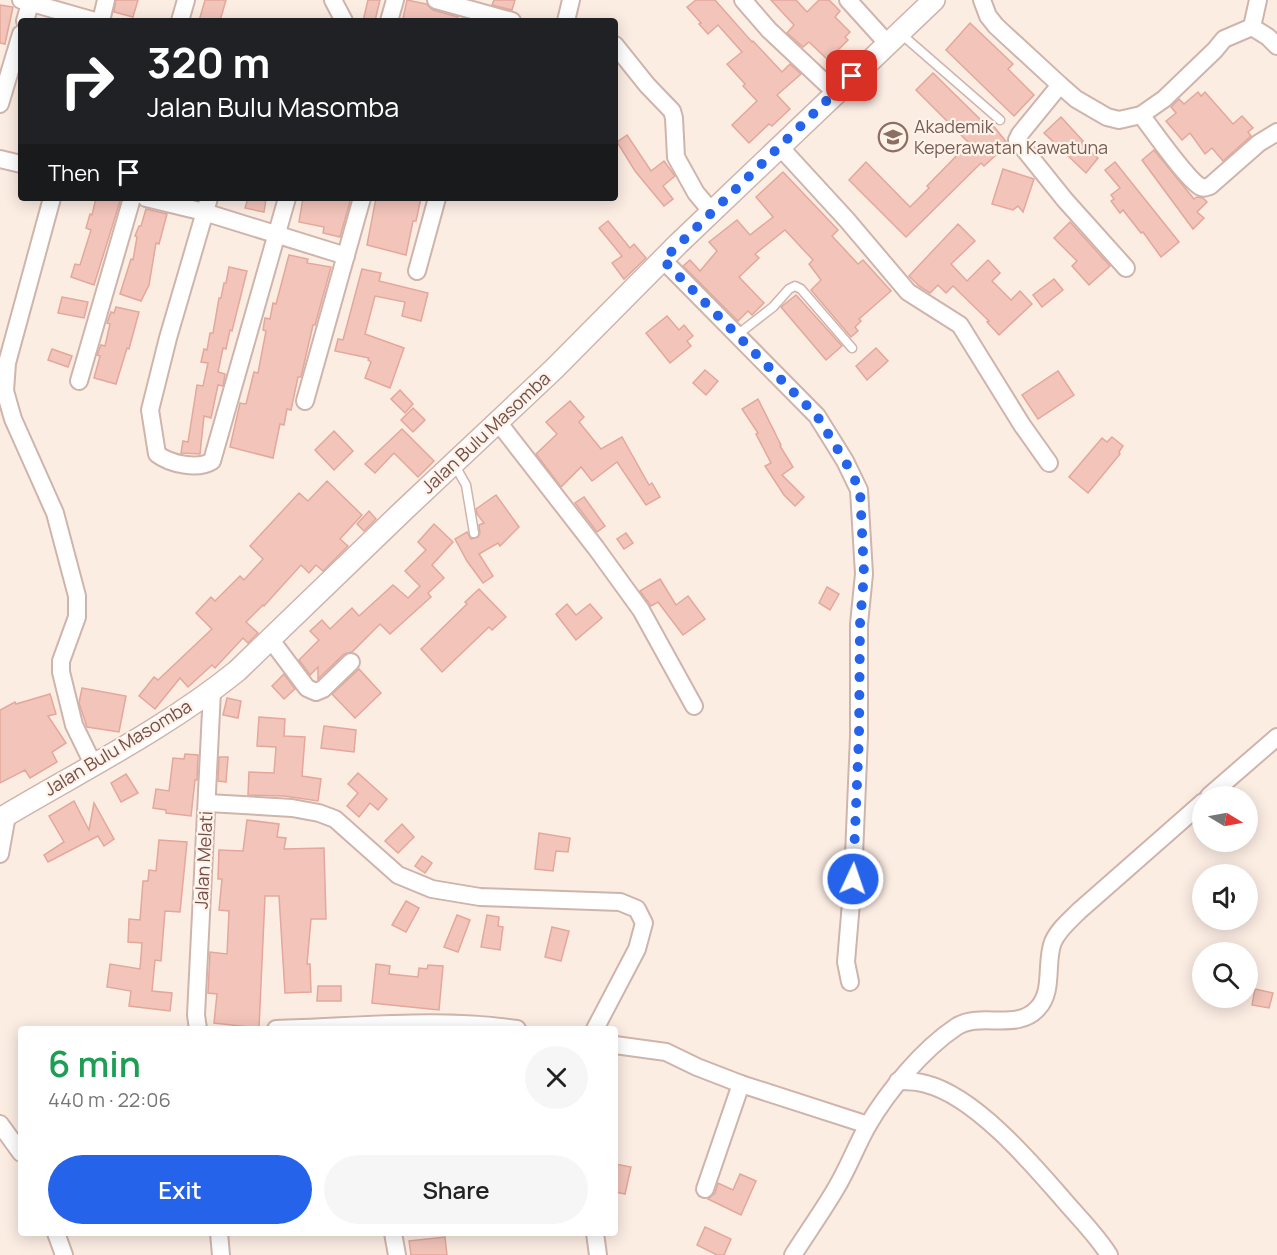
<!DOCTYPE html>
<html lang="en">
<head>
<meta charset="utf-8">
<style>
	:root { --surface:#fff; --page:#f6f6f6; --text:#222; --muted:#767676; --accent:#2563eb }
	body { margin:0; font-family:Manrope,sans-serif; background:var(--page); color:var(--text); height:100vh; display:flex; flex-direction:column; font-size:22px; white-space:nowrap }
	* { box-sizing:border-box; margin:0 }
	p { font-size:20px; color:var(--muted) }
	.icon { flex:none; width:33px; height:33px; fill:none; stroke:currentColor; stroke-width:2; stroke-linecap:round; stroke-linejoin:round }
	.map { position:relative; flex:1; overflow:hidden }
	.panel { position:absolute; left:18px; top:1026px; width:600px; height:210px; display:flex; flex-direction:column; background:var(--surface); border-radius:6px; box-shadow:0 3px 15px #0003 }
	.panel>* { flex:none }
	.banner { position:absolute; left:18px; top:18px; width:600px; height:183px; border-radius:6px; box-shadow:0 3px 15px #0003; background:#202124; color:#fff; overflow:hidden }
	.needle { width:39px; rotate:100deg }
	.buttons { position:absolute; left:1192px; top:786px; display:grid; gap:12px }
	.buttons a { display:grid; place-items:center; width:66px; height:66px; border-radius:50%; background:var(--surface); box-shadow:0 3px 15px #0003; font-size:30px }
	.pin { position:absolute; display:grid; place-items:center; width:51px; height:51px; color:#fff; margin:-26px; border-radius:12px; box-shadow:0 3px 9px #0006 }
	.me { position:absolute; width:66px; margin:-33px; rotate:3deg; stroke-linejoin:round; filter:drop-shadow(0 0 4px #0008) }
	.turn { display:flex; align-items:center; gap:21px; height:126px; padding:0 30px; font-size:27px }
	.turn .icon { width:78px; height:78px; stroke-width:2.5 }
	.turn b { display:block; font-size:42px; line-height:51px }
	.then { display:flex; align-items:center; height:57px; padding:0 30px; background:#0003; gap:12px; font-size:22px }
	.round { display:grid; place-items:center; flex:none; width:63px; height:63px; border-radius:32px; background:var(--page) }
	.overview { display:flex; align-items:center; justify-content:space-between; height:102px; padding:0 30px }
	h1 { font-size:36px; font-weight:600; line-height:45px; color:#1e9e55 }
	.action { display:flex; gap:12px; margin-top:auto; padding:12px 30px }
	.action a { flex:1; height:69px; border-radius:36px; background:var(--accent); color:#fff; font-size:24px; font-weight:600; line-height:69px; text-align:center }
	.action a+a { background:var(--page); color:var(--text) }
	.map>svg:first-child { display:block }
	.building { fill:#f2c4ba; stroke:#e4a79b; stroke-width:1.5 }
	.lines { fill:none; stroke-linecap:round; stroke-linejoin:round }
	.service-casing { stroke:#cfb4ac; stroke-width:11 }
	.minor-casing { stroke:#cfb4ac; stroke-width:20 }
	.tertiary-casing { stroke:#cfb4ac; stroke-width:24 }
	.service { stroke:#fff; stroke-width:8 }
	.minor { stroke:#fff; stroke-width:16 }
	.tertiary { stroke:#fff; stroke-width:21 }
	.route { stroke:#2563eb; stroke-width:10; stroke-dasharray:0 18 }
	.labels { text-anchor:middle; stroke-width:4.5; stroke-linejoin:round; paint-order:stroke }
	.education-label { font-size:18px; fill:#785e54; stroke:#fff2e9; text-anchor:start }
	.street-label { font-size:18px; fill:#744f49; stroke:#fff2e9 }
</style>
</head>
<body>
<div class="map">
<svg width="1277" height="1255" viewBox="0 0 1277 1255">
	<rect width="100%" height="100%" fill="#fcede3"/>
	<g class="building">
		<path d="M116 0H138L133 17 114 12Z"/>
		<path d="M205 0H226L220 21H199Z"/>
		<path d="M368 0H380L375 21H363Z"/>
		<path d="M407 0 426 4 433 10 458 17 457 21H413L403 18Z"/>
		<path d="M494 0H515L512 10 492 5Z"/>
		<path d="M696 0H715L752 42 753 41 782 72 790 64 801 74 777 95 790 109 772 126 769 124 749 143 732 125 757 101 743 86 745 84 727 64 742 52 718 25 708 34 699 24 701 23 687 7Z"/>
		<path d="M771 0H796L807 12 819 0H829L840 11 835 17 850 32 845 37 848 40 828 60 809 42 803 47 787 33 794 25Z"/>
		<path d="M0 5 13 7 5 44 0 43Z"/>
		<path d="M970 23 1013 64 1008 69 1034 95 1014 116 946 50Z"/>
		<path d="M933 73 987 126 991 123 1008 144 984 166 981 163 906 237 849 180 866 162 910 207 929 188 927 186 969 143 916 90Z"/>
		<path d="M1198 92 1201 96 1205 92 1233 124 1242 116 1253 128 1248 132 1251 136 1223 161 1212 148 1205 154 1190 133 1182 140 1166 121 1176 113 1171 107 1179 99 1184 104Z"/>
		<path d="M1061 117 1083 141 1081 143 1098 158 1086 173 1044 133Z"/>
		<path d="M627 135 651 171 664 161 675 176 663 186 673 199 664 206 635 171 617 142Z"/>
		<path d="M1154 150 1194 199 1197 197 1203 198 1207 202 1197 212 1204 218 1193 229 1142 160Z"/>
		<path d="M1115 162 1179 242 1161 257 1143 232 1141 233 1123 210 1120 213 1111 201 1114 199 1111 195 1120 188 1105 170Z"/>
		<path d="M1003 169 1034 179 1023 212 1018 206 1013 210 992 204Z"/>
		<path d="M783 172 838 230 832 236 858 264 863 260 891 291 859 319 861 321 855 327 858 331 851 337 811 290 821 280 809 264 813 260 785 230 755 254 759 258 739 277 764 303 752 315 748 311 738 321 683 266 690 260 700 271 717 251 709 242 737 220 750 235 773 217 756 197Z"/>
		<path d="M96 198H121L94 285 71 277 75 264 80 265 91 230 86 228 90 214 92 215Z"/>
		<path d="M248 198 266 199 264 212 245 208Z"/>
		<path d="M303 198H351L340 237 323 233 324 227 299 222Z"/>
		<path d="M376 198H421L416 221H413L406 255 367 245Z"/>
		<path d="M146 209 167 214 159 244 156 243 149 285 141 301 120 294 131 259 133 260 137 237 135 236 139 226H141Z"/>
		<path d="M608 221 630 248 634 244 646 258 624 279 612 263 622 256 599 228Z"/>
		<path d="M1070 222 1110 266 1089 285 1072 266 1077 261 1054 238Z"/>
		<path d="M958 224 975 241 951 264 967 281 988 260 1000 273 992 281 1011 300 1020 291 1032 304 999 335 987 322 989 321 953 286 946 293 938 285 930 293 919 286 909 276Z"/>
		<path d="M289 255 308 259 307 263 331 267 315 325H313L301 377H298L291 410 287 409 284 425 280 424 273 458 230 447 240 403 246 404 254 372 258 373 266 331 263 330 265 318 270 319 273 303 276 304Z"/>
		<path d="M229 267 247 271 232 331 230 330 226 349 223 348 218 372 225 374 224 381 223 386 218 385 211 418 204 416 200 454 181 453 183 441 188 442 197 385 203 386 208 363 201 362 204 349 207 350 210 333H213L219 298H221L224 283H226Z"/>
		<path d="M362 269 381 273 379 281 428 293 421 321 402 316 405 302 375 296 365 334 404 348 390 388 365 378 371 362 368 360 369 358 335 351 338 339 343 340Z"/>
		<path d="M1054 279 1063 290 1042 307 1033 295Z"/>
		<path d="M796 295 842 346 826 360 781 307Z"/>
		<path d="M62 297 88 302 84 318 58 313Z"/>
		<path d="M116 307 139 312 129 349 127 348 116 384 94 378 100 356 97 355 101 345 105 346 110 324 107 323 111 312 114 313Z"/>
		<path d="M667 316 679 330 684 325 693 336 687 341 691 346 670 363 646 333Z"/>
		<path d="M876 348 888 361 867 380 856 366Z"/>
		<path d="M52 349 72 356 68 367 48 360Z"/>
		<path d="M705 370 718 381 706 395 693 383Z"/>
		<path d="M1058 371 1074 395 1038 419 1022 395Z"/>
		<path d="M400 390 413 404 405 413 391 399Z"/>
		<path d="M758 399 781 445 780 446 793 467 782 475 804 497 795 506 784 495 765 466 771 463 756 434 758 433 742 409Z"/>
		<path d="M570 401 584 417 579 422 601 449 622 437 649 485 652 483 660 497 646 505 617 462 592 481 581 467 561 487 536 454 557 434 546 422Z"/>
		<path d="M413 408 425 420 413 432 401 420Z"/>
		<path d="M402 429 434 461 418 477 394 453 375 473 365 464Z"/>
		<path d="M334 431 353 451 334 470 315 450Z"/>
		<path d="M1112 437 1123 446 1119 452 1120 454 1088 493 1069 477 1102 438 1107 442Z"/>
		<path d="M327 481 362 515 340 539 348 546 323 571 316 565 309 573 301 565 264 606 263 605 246 622 258 633 248 643 243 638 215 668 212 665 188 687 180 678 155 709 139 696 154 677 158 680 212 629 196 613 211 597 215 601 240 576 244 580 263 559 250 546 299 493 308 501Z"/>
		<path d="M496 495 519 527 500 546 498 543 479 554 493 576 483 583 467 561 455 539 467 532 471 539 478 537 480 533 479 525 484 523 477 514 476 509Z"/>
		<path d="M584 497 605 526 597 532 575 503Z"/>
		<path d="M369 511 376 519 364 531 357 524Z"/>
		<path d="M434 524 453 542 432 565 444 578 428 593 431 597 390 634 380 624 352 652 344 654 318 679V667L310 675 299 660 319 640 310 631 322 620 330 629 352 608 359 616 393 585 408 598 420 586 405 571 426 550 418 542Z"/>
		<path d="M626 533 633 543 624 549 617 539Z"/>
		<path d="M660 579 676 605 688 596 705 619 683 635 658 602 651 606 640 591Z"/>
		<path d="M827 587 839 594 830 610 819 603Z"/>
		<path d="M479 589 506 617 492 630 489 627 442 672 421 649 467 604 465 602Z"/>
		<path d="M567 604 576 615 590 604 602 618 576 640 556 614Z"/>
		<path d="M359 669 381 693 355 718 332 694Z"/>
		<path d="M284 674 295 689 284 699 272 686Z"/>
		<path d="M82 688 126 696 119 732 87 727 79 703Z"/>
		<path d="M50 694 56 714 48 716 66 743 52 752 57 762 30 778 25 770 0 783V710L15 702 16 704Z"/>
		<path d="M227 698 241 701 238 718 223 715Z"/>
		<path d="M259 717 285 719 284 736 305 737 302 776 321 779 318 801 284 796 248 795 249 772 274 773 276 747 257 746Z"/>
		<path d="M324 726 356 730 354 752 321 748Z"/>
		<path d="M185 754 198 755 197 780H195L191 816 166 813V810L153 808 156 789 169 791 173 758 184 759Z"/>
		<path d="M219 757H228L226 782 218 781Z"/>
		<path d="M358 773 387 799 378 810 370 803 359 817 347 806 358 793 348 784Z"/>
		<path d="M126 774 138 793 121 802 111 783Z"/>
		<path d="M74 801 89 830 94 803 114 839 104 846 98 836 48 862 44 855 64 842 49 816Z"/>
		<path d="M247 820 279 824 277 837 286 838 284 849 324 848 326 919H311L307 964H310L311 992 285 993 279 896H265L259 1028 214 1023 217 994 208 993 210 952 227 954 229 911 219 910 222 879H218L219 850 243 851Z"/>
		<path d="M402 824 414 837 398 853 385 841Z"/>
		<path d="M539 833 570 838 568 852 556 851 553 871 535 869Z"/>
		<path d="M159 840 187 842 180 912 165 911 161 961 155 960 152 991 172 993 170 1011 129 1006 131 991 107 987 110 964 140 969 142 943 128 942 129 919 140 920 143 881H148L149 870 156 871Z"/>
		<path d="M422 856 432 863 425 873 415 866Z"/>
		<path d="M406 901 419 908 406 932 392 925Z"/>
		<path d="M457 915 470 920 458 952 444 947Z"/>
		<path d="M487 915 499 917 498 926 503 927 500 950 481 947Z"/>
		<path d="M552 927 569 931 561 961 545 957Z"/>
		<path d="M376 964 390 966 389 974 418 977 419 968 427 969 428 965 443 966 439 1010 372 1003Z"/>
		<path d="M318 986H341V1001H317Z"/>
		<path d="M1255 989 1273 993 1269 1008 1252 1005Z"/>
		<path d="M615 1164 631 1167 625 1194 615 1192Z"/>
		<path d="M740 1174 756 1181 741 1215 708 1199 715 1193 718 1183 733 1190Z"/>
		<path d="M705 1227 731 1239 724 1255H717L697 1245Z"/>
		<path d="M445 1237 447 1255H411L409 1241Z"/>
	</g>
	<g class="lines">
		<g class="service-casing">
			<g id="service">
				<path d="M900 33 1000 120"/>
				<path d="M737 335 773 307 789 289 795 286 801 289 852 348"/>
				<path d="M454 464 466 485 474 533"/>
			</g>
		</g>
		<g class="minor-casing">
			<g id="minor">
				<path d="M21 0 95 21"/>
				<path d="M333 0 344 21"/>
				<path d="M436 0 512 21"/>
				<path d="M743 0 769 30 835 92"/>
				<path d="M848 0 887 43"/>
				<path d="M982 0 988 16 996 26 1060 85"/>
				<path d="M25 21 31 0"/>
				<path d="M101 21 106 0"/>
				<path d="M180 21 186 0"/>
				<path d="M389 21 395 0"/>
				<path d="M566 21 571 0"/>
				<path d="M1252 27 1268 37 1277 46"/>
				<path d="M615 45 647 85 672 111 674 118 676 157 696 193 712 212"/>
				<path d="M0 104 21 34"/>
				<path d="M1141 115C1153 130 1187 180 1201 187 1204 189 1206 187 1210 186L1259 143 1277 132"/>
				<path d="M780 147 847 220 908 292 960 325 1022 425 1049 463"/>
				<path d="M0 159 21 164"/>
				<path d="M52 198 7 363 5 391 13 419 55 513 77 596V617L61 661V672L74 725 94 766"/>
				<path d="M146 198 204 212 346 256"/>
				<path d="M209 198 168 338 150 410 157 454C170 464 198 470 212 461L287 198"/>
				<path d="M663 260 817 416 845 461 859 490 864 574 859 624V736L853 879 846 962 850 982"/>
				<path d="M1126 268 1065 200 1020 144 1017 140 1020 134 1060 85 1076 99 1107 117 1119 120 1141 115 1164 99 1215 50 1224 39 1252 27 1258 0"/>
				<path d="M417 271 437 198"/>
				<path d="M79 381 132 198"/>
				<path d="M305 401 362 198"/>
				<path d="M498 422 596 548 641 610 694 706"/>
				<path d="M271 640 307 688 316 692 323 689 351 662"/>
				<path d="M1209 796 1277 737"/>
				<path d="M208 803 292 808 319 813 335 819 398 875 432 889 480 897 620 902 637 909 644 923 637 949 595 1029"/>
				<path d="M0 854 7 815"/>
				<path d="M198 1029 196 1015 212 691"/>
				<path d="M276 1029C356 1027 438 1017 517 1029"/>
				<path d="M615 1045 666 1052 697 1067 741 1084 868 1125"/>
				<path d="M898 1081C907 1081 917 1081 926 1084 974 1096 1030 1161 1062 1198 1078 1217 1096 1234 1109 1255"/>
				<path d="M0 1124 21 1153"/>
				<path d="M705 1189 741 1084"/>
				<path d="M56 1233 64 1255"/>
				<path d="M219 1233 221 1255"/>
				<path d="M393 1233 397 1255"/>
				<path d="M595 1233 598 1255"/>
				<path d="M793 1255C807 1233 822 1212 835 1190 848 1169 856 1146 868 1125 888 1091 923 1049 956 1027 980 1011 1017 1032 1038 1008 1054 991 1045 962 1053 942 1058 930 1070 920 1079 911L1203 802"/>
			</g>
		</g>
		<g class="tertiary-casing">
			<path id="tertiary" d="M0 819C80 771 164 730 237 671L404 510 554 369 678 244 934 0"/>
		</g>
		<use href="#service" class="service"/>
		<use href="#minor" class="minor"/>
		<use href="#tertiary" class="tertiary"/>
	</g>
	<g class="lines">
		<path class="route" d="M852 76 663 260 817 416 845 461 860 490 864 574 860 624 859 736 853 879"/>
	</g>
	<defs>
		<g id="university-ring" transform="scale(1.5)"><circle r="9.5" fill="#fff2e9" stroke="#8d6e63" stroke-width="1.5"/><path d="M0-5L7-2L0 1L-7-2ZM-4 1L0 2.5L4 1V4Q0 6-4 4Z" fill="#8d6e63"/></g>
	</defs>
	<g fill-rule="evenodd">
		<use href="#university-ring" x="893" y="137"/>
	</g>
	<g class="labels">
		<g class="education-label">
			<text x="914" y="133">Akademik<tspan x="914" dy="21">Keperawatan Kawatuna</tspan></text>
		</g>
		<g class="street-label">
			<text transform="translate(486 433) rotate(-43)" y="6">Jalan Bulu Masomba</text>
			<text transform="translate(118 748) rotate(-31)" y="6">Jalan Bulu Masomba</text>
			<text transform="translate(204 860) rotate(-87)" y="6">Jalan Melati</text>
		</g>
	</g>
</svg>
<div class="buttons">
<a><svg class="needle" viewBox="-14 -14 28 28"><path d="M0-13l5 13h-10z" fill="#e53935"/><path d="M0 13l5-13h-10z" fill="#767676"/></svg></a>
<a><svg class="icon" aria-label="sound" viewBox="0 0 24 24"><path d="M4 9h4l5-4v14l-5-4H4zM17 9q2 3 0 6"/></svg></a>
<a><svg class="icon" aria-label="search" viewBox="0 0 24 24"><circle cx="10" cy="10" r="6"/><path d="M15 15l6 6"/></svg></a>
</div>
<div class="pin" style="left:852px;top:76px;background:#d93025"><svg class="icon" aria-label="arrive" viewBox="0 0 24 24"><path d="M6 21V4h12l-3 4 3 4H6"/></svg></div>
<svg class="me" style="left:853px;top:879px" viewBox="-20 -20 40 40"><circle r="17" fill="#2563eb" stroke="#fff" stroke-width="3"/><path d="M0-11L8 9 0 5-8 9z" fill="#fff"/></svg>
<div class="banner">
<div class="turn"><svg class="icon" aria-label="right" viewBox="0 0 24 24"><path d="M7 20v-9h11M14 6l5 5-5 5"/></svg><div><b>320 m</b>Jalan Bulu Masomba</div></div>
<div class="then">Then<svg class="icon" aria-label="arrive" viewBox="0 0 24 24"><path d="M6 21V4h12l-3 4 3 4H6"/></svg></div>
</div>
<section class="panel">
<div class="overview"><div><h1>6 min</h1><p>440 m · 22:06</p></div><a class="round"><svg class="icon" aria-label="close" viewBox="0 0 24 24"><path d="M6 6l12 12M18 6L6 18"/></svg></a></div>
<div class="action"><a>Exit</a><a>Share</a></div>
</section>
</div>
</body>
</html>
